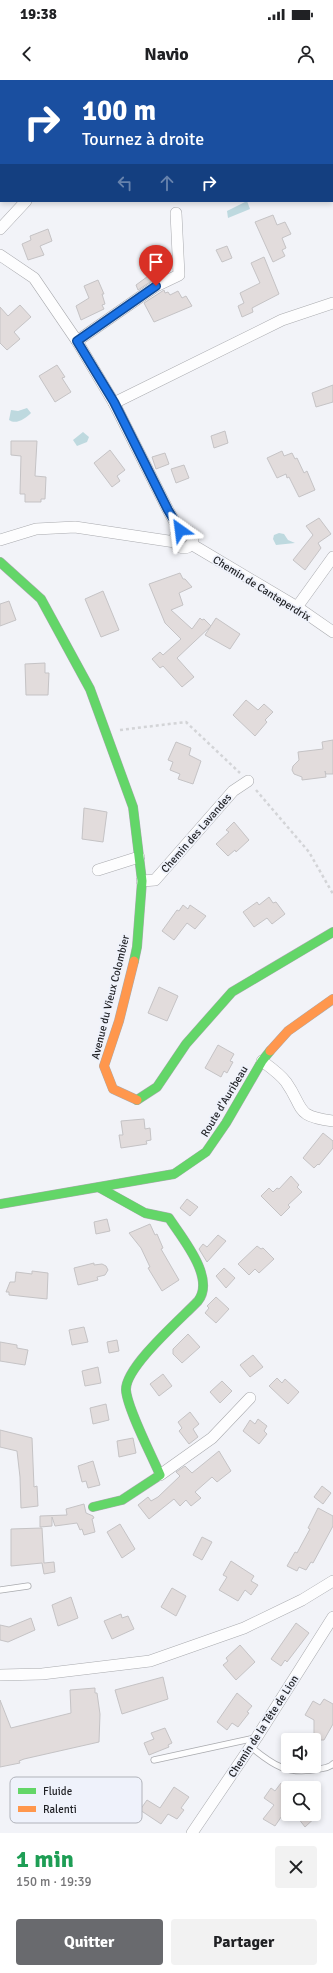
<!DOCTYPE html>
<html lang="fr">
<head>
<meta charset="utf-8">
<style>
	:root { --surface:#fff; --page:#f2f2f2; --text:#202124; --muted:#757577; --accent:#696a6e }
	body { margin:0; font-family:Signika,sans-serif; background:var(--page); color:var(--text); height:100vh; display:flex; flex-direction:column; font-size:15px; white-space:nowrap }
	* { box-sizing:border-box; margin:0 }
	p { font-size:13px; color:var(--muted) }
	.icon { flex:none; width:22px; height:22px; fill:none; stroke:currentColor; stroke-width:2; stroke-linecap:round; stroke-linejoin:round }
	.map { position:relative; height:1753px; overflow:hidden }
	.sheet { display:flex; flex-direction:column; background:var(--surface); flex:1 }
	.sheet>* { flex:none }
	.top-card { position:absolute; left:0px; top:0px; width:333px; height:122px; box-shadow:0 2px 6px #0003; background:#1a4fa0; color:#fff; overflow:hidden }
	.controls { position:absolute; left:281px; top:1653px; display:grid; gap:8px }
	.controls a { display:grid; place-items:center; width:40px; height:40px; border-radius:4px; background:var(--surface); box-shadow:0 2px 6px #0003; font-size:20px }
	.pin { position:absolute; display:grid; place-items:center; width:34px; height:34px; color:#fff; margin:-41px -17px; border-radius:50% 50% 50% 0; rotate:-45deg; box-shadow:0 0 4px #0007 }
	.pin .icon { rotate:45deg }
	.me { position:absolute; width:44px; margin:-22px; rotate:329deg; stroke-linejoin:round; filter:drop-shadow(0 0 3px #0008) }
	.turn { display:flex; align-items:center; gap:14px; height:84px; padding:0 16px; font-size:18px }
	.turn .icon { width:52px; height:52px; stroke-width:2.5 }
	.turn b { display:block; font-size:28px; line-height:34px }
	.lanes { display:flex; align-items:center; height:38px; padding:0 16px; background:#0003; justify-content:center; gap:20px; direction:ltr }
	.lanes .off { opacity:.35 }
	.round { display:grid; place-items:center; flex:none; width:42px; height:42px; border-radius:4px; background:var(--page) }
	.overview { display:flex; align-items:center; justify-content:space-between; height:68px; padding:0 16px }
	h1 { font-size:24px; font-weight:700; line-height:30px; color:#1e9e55 }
	.cta { display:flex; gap:8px; margin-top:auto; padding:8px 16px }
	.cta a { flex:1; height:46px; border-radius:4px; background:var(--accent); color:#fff; font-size:16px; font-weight:700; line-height:46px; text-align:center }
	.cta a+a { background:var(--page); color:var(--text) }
	.status { display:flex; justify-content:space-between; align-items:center; height:28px; padding:0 20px; background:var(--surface); direction:ltr }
	.status svg { height:11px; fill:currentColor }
	header { display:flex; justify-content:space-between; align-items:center; height:52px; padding:0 16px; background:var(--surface); font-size:18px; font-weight:700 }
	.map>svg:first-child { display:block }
	.water { fill:#bed9df }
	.building { fill:#e2dcdc; stroke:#c5c3c5 }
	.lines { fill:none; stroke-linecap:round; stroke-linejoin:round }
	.lane-casing { stroke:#a9aaae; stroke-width:7 }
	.street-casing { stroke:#a9aaae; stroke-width:12 }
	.fast-casing { stroke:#a9aaae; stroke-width:10 }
	.slow-casing { stroke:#a9aaae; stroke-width:10 }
	.path { stroke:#d3d4d7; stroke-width:2.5; stroke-dasharray:3 3; stroke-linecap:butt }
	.lane { stroke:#fdfdfe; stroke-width:5.5 }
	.street { stroke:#fdfdfe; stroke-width:11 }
	.fast { stroke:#63d668; stroke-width:9 }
	.slow { stroke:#ff974d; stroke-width:9 }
	.route-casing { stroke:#114b97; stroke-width:10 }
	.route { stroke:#1a73e8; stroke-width:7 }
	.labels { text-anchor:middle; stroke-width:3.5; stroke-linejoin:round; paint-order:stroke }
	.street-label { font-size:11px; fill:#1f2024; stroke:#eff2fb }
	.key { fill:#eff2fb; stroke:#b1b3ba; stroke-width:1 }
	.key-label { font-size:11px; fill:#1f2024 }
</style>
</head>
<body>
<div class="status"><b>19:38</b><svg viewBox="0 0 49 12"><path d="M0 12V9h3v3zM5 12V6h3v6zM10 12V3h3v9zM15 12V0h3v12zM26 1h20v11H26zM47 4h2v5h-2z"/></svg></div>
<header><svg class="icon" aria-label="back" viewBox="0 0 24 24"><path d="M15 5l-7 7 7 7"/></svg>Navio<svg class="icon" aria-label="person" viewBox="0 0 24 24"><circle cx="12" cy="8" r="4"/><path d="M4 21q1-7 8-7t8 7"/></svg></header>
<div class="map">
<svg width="333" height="1753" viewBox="0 0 333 1753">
	<rect width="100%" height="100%" fill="#f2f3f8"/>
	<g class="water">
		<path d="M247 121 250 129 228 138 227 131Z"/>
		<path d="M27 328 31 333C25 339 16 345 9 340L11 330 18 331Z"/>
		<path d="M83 352 89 357 87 362 77 366 73 360Z"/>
		<path d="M279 453 284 454 288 460 295 463 276 465 273 459 274 455Z"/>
	</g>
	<g class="building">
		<path d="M273 135 277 145 285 142 291 154 282 158 286 168 282 170 285 176 273 182 255 142Z"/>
		<path d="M48 149 52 161 40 166 44 175 28 180 22 164 31 160 30 156Z"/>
		<path d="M227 166 232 178 222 182 216 170Z"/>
		<path d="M264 177 279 214 252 228 253 232 242 237 238 226 244 223 240 213 260 203 251 183Z"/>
		<path d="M155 191 156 198 138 210 136 205Z"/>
		<path d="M98 200 104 214H102L105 224 102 225 104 229 81 240 76 226 89 218 84 206Z"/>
		<path d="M164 210 165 213 168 212 170 215 178 211 182 218 186 216 192 226 154 242 144 223Z"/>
		<path d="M20 225 31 237 14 252 20 259 7 270 0 263V227L8 236Z"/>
		<path d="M57 285 65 297 62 298 71 312 55 322 39 296Z"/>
		<path d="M333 305V322L316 327 312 313Z"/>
		<path d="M225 351 228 363 214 368 211 356Z"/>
		<path d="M11 361H37L35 396 46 397 45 419H41V422H25V414H20L21 376 11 375Z"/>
		<path d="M110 370 125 390 117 396 120 401 112 407 94 383Z"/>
		<path d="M282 371 284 376 292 373 295 379 297 378 304 393 307 391 315 410 299 417 289 397 287 398 286 394 277 398 267 378Z"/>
		<path d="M165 373 169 384 156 389 152 377Z"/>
		<path d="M184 385 189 398 176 403 171 389Z"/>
		<path d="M319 438 331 454 318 463 321 468 305 490 293 480 313 455 306 446Z"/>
		<path d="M180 493 183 499H185L192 507 179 513 183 525 171 530 192 549 200 538 202 540 204 539 211 546 177 578 194 597 182 607 163 586 160 588 152 579 160 572 163 575 181 559 165 543 149 504Z"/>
		<path d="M103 511 119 550 101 557 85 519Z"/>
		<path d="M9 521 16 540 0 546V524Z"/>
		<path d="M216 538 240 554 230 569 205 555Z"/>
		<path d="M45 583V593H49L48 615H26L25 584Z"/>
		<path d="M246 620 258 630 264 624 273 632 265 640 267 642 255 656 233 635Z"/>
		<path d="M333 660V694H326L325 691 326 697 302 700V697L294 694 292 690 293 686 299 680 298 672 323 669 322 662Z"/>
		<path d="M176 662 191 668 189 675 201 681 193 704 178 699 180 694 170 690 173 682 168 680Z"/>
		<path d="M84 728 107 732 103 762 82 759Z"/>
		<path d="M234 742 249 760 236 772 235 770 228 776 216 764 229 752 226 750Z"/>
		<path d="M269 817 273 823 276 822 285 834 272 844 267 838 254 847 243 832 257 822 259 825Z"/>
		<path d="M183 825 188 829 190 825 206 836 195 849 187 843 174 860 162 851 177 830 179 831Z"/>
		<path d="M159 907 178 916 167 941 148 933Z"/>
		<path d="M218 965 234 974 230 981 233 982 227 993 224 991 221 997 205 988Z"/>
		<path d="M144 1039 145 1049 150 1048 151 1060 146 1061 147 1064 121 1068 119 1055H123L121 1041Z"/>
		<path d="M323 1053 333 1061V1068L319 1085 318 1084 314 1088 303 1078Z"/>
		<path d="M291 1096 299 1105 297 1107 302 1112 288 1125 290 1127 281 1136 261 1116 269 1108 273 1112 277 1108 279 1109Z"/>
		<path d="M187 1119 198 1127 190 1136 180 1128Z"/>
		<path d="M107 1139 110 1151 96 1154 94 1142Z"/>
		<path d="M150 1144 155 1155 157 1154 163 1168 161 1169 179 1200 162 1211 148 1188 150 1187 141 1168 129 1153Z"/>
		<path d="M218 1155 226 1161 207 1182 199 1169 203 1164 207 1167Z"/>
		<path d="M257 1166 261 1169 263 1168 274 1179 259 1193 255 1189 249 1195 238 1184Z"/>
		<path d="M94 1183V1185L102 1184 106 1186 108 1190 105 1195 97 1197 98 1200 78 1205 74 1188Z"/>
		<path d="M224 1188 235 1198 226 1208 216 1196Z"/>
		<path d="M32 1191 48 1193 47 1219 9 1215V1212H6L10 1202H15L16 1192 32 1194Z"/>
		<path d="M216 1217 229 1229 216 1243 205 1233 209 1228 207 1226Z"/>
		<path d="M84 1247 88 1262 72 1265 69 1250Z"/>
		<path d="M188 1254 200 1267 182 1283 173 1274V1269Z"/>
		<path d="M117 1260 119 1271 109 1273 107 1262Z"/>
		<path d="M0 1262 17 1265V1268L28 1270 25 1285 0 1281Z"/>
		<path d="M253 1275 263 1287 250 1297 240 1285Z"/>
		<path d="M98 1287 101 1303 85 1306 82 1291Z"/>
		<path d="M163 1294 172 1306 159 1316 150 1304Z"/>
		<path d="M277 1298 282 1303 285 1299 299 1312 288 1324 269 1306Z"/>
		<path d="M222 1301 232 1311 220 1323 210 1312Z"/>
		<path d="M106 1324 109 1340 93 1344 90 1328Z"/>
		<path d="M190 1332 199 1344 193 1349 198 1357 189 1364 179 1351 182 1348 178 1342Z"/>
		<path d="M258 1339 267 1346 264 1351 267 1354 259 1364 243 1351 250 1340 255 1344Z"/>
		<path d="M0 1350 32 1358 34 1407 37 1406 38 1426 21 1428 20 1397 17 1371 0 1367Z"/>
		<path d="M133 1358 136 1373 119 1377 117 1361Z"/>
		<path d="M219 1371 231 1391 217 1402 212 1397 195 1412 201 1418 191 1426 186 1420 180 1426 174 1419 149 1439 138 1425 148 1417 151 1421 158 1417 180 1396 176 1392 185 1386 192 1393Z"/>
		<path d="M93 1381 100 1405 88 1408 86 1401 82 1402 78 1386Z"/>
		<path d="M322 1406 331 1413 323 1424 314 1417Z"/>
		<path d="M84 1424 86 1433 93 1436 94 1438 92 1439 95 1452 84 1455 82 1449 80 1450 77 1443 55 1446 52 1437V1446L40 1447V1436L67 1435 66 1429Z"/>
		<path d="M318 1428 333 1436V1446L313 1483 311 1482 306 1490 299 1487 297 1491 287 1486 295 1472 297 1473 310 1449 308 1448Z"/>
		<path d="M120 1444 135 1469 122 1478 107 1452Z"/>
		<path d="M42 1448 44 1483 54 1482 55 1492 44 1494 42 1483 11 1486V1449Z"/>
		<path d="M202 1457 212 1462 202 1480 193 1475Z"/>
		<path d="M231 1481 254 1496 251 1501 258 1505 251 1515 245 1510 238 1521 219 1510 227 1497 223 1495Z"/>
		<path d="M172 1508 186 1516 176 1536 161 1527Z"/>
		<path d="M71 1517 78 1538 58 1546 52 1525Z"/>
		<path d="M121 1534 122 1538 128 1536 134 1549 112 1559 104 1541Z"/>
		<path d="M31 1538 35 1550 8 1562 0 1560V1545L9 1547Z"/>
		<path d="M296 1543 309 1553 287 1582 285 1580 281 1586 271 1579Z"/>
		<path d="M240 1565 255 1582 236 1600 223 1585 228 1581 226 1578Z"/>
		<path d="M163 1597 168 1619 122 1634 115 1610Z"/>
		<path d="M95 1608V1613H97L100 1634 99 1662 24 1679 19 1681 20 1683 0 1687V1620L11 1648 71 1633 70 1610Z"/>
		<path d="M237 1613 252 1626 247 1632 249 1633 238 1647 232 1643 227 1650 217 1642Z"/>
		<path d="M324 1619 333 1624V1644L324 1660H314V1640L305 1635 313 1621 320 1625Z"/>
		<path d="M165 1648 172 1663 168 1665 169 1667 149 1675 144 1663 154 1659 151 1653Z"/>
		<path d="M281 1703 288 1708V1727L275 1746 263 1739 274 1725 264 1718 271 1708 275 1711Z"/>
		<path d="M174 1707 189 1717 181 1728 184 1730 177 1739 168 1734 161 1744 140 1730 147 1720 160 1728Z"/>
		<path d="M295 1734H319L305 1747Z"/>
	</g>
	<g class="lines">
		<g class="lane-casing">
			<g id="lane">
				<path d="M0 1510 28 1506"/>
				<path d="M251 1667C274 1686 287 1695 319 1689 324 1688 329 1688 333 1684"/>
				<path d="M154 1680 255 1658"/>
			</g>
		</g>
		<g class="street-casing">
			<g id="street">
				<path d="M141 1 142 0"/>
				<path d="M0 149 26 121"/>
				<path d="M0 175 34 198 77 261 114 323 168 430 180 451"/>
				<path d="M77 261 156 206 179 195 176 133"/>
				<path d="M114 323 282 240 333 223"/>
				<circle cx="184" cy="459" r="9"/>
				<path d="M0 460 36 449 75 447 175 462"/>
				<path d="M191 464 297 527 333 552"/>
				<path d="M297 527 333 477"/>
				<path d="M98 790 139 777"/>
				<path d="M142 801 155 800 233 711 248 701"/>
				<path d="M262 981C270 987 280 994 286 1002 305 1029 294 1036 333 1041"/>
				<path d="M160 1395 212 1358 250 1318"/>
				<path d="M0 1595 42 1594 150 1581 244 1548 302 1520 333 1501"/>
				<path d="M192 1753 257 1657 333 1537"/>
			</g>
		</g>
		<g class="fast-casing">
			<g id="fast">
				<path d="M0 482 41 519 90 609 133 727 142 801 137 867 134 881"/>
				<path d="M137 1020 157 1007 186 964 232 912 333 852"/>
				<path d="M0 1124 174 1094 206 1072 226 1043 262 981 270 971"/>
				<path d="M93 1427 122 1420 160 1395C152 1376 127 1328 126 1310 125 1287 181 1239 198 1221 216 1198 182 1158 169 1138L145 1133 100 1108"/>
			</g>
		</g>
		<g class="slow-casing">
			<g id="slow">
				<path d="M134 881 119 941 104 986 113 1009 137 1020"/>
				<path d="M270 971 288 951 333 919"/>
			</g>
		</g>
		<g class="path">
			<path d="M120 650 186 642 240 693"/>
			<path d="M256 710 309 772 333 814"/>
		</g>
		<use href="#lane" class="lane"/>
		<use href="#street" class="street"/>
		<use href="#fast" class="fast"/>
		<use href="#slow" class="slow"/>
	</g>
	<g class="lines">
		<g class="route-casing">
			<path id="route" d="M156 206 77 261 114 322 168 430 180 450"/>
		</g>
		<use href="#route" class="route"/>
	</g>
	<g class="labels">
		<g class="street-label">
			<text transform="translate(262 508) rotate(32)" y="4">Chemin de Canteperdrix</text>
			<text transform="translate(196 753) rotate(-49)" y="4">Chemin des Lavandes</text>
			<text transform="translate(110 917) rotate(-76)" y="4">Avenue du Vieux Colombier</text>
			<text transform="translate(224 1021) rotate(-59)" y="4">Route d'Auribeau</text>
			<text transform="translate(263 1646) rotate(-57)" y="4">Chemin de la Tête de Lion</text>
		</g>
	</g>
	<rect x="10" y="1697" width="132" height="46" rx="6" class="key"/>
	<rect x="18" y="1708" width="18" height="6" fill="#63d668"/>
	<rect x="18" y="1726" width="18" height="6" fill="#ff974d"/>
	<g class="key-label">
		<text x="43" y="1715">Fluide</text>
		<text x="43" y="1733">Ralenti</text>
	</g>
</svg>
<div class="controls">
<a><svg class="icon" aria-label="sound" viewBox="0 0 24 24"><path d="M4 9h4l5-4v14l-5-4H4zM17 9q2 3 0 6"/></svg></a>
<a><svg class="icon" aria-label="search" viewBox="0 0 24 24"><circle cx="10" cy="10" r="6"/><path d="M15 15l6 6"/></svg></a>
</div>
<div class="pin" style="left:156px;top:206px;background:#d93025"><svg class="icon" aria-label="arrive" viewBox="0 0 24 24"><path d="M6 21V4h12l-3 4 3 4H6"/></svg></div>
<svg class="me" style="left:180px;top:450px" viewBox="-20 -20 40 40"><path d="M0-17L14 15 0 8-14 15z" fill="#1a73e8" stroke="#fff" stroke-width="4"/></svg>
<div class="top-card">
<div class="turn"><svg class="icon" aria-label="right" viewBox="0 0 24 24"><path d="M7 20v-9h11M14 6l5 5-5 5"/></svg><div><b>100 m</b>Tournez à droite</div></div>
<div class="lanes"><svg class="icon off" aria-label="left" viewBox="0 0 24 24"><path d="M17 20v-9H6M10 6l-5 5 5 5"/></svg><svg class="icon off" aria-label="ahead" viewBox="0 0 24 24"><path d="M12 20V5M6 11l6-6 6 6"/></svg><svg class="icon" aria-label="right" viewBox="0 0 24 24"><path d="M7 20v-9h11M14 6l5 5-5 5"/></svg></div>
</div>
</div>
<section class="sheet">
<div class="overview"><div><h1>1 min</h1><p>150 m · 19:39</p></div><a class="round"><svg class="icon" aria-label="close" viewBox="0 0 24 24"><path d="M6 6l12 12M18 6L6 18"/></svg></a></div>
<div class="cta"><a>Quitter</a><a>Partager</a></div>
</section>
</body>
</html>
